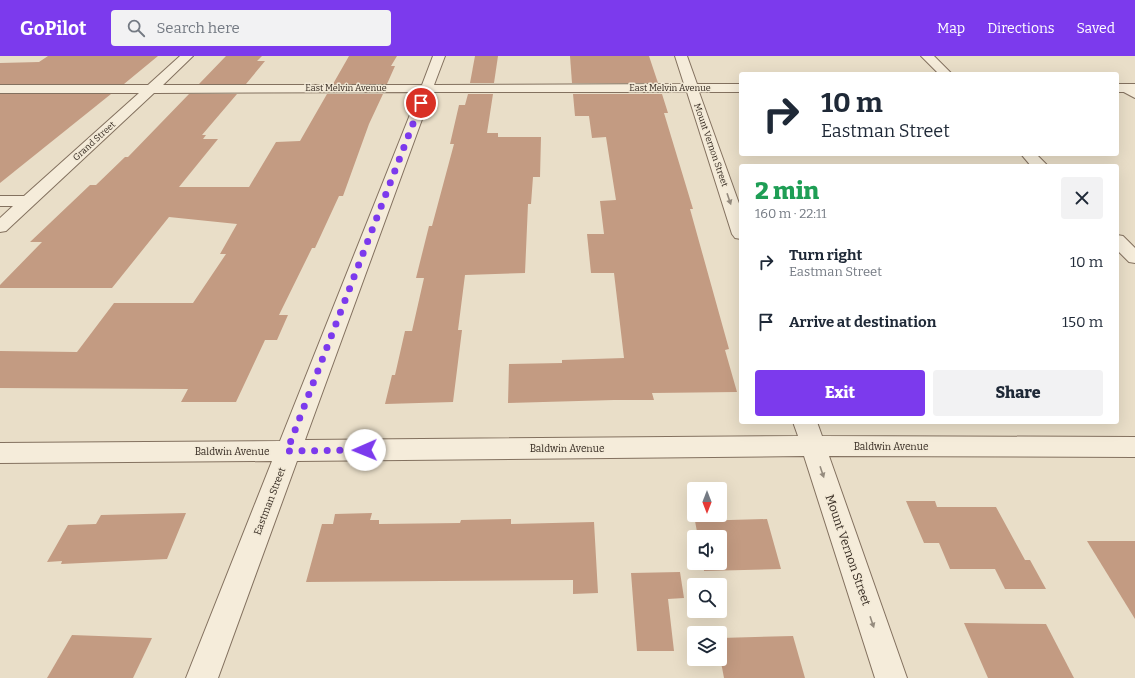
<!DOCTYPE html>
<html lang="en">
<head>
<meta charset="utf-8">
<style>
	:root { --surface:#fff; --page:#f2f2f3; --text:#1f2937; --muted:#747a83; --accent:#7c3aed }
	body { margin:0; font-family:Bitter,serif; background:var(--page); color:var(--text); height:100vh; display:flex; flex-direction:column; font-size:15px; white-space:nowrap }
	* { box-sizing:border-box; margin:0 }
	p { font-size:13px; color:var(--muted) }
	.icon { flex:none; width:22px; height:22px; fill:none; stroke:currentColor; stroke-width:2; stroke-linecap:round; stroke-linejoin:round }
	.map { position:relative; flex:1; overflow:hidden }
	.drawer { position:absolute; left:739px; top:108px; width:380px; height:260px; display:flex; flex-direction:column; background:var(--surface); border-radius:4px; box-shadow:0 4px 16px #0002 }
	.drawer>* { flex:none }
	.hud { position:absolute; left:739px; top:16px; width:380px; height:84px; border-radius:4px; box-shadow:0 4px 16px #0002; background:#fff; color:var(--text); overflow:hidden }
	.needle { width:26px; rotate:180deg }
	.controls { position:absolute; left:687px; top:426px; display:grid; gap:8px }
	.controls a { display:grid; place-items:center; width:40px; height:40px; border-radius:4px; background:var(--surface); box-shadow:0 4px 16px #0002; font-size:20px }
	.pin { position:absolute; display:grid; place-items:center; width:34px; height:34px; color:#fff; margin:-17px; border:2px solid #fff; border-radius:50%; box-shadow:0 1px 4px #0007 }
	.me { position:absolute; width:44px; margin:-22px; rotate:269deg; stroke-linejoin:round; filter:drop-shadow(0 0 3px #0008) }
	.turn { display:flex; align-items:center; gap:14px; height:84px; padding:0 16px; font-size:18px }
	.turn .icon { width:52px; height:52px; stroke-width:2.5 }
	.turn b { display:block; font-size:28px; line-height:34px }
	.round { display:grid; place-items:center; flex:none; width:42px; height:42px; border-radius:4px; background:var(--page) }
	.summary { display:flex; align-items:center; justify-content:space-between; height:68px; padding:0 16px }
	h1 { font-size:24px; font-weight:800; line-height:30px; color:#1e9e55 }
	.button { display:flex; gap:8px; margin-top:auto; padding:8px 16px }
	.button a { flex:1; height:46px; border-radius:4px; background:var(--accent); color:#fff; font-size:16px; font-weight:800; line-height:46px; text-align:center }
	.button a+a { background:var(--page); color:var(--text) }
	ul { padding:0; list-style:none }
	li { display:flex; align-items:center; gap:12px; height:60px; padding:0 16px }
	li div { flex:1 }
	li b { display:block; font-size:15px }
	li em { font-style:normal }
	header { display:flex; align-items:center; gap:24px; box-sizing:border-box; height:56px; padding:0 20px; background:var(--accent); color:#fff }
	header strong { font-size:19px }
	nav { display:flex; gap:22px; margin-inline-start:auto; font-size:14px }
	.search { width:280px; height:36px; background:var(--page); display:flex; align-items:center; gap:10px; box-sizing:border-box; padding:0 14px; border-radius:4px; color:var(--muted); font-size:15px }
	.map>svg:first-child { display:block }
	.building { fill:#c39b82 }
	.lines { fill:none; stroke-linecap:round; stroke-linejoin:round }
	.lane-casing { stroke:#83715f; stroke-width:2 }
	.street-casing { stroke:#83715f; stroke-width:2 }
	.lane { fill:#f5ecda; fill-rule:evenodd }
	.street { fill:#f5ecda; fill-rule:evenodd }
	.oneway { fill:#958b7e }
	.route { stroke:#7c3aed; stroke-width:7; stroke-dasharray:0 12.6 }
	.labels { text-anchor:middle; stroke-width:3; stroke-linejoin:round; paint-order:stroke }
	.far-street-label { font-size:9px; fill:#352a21; stroke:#f2e9d6 }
	.street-label { font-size:10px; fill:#352a21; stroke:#f2e9d6 }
	.near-street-label { font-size:12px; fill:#352a21; stroke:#f2e9d6 }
</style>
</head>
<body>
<header>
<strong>GoPilot</strong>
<div class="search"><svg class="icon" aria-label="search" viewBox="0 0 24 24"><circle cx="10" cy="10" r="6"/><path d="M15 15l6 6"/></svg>Search here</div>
<nav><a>Map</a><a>Directions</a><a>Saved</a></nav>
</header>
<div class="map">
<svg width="1135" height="622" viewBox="0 0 1135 622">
	<rect width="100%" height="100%" fill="#e9dec8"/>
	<g class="building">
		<path d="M48 0H158L124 28H0V7L39 6Z"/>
		<path d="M226 0H262L257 5H265L246 28H199Z"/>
		<path d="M349 0H397L391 10H395L387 28H333Z"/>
		<path d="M475 0H498L494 27H470Z"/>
		<path d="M570 0H649L658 27H572Z"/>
		<path d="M0 38H111L0 127Z"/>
		<path d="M189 38H237L202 79H206L203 83H218L179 131H249L276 86 300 85 327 38H383L369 68 343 140H339L315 192H312L279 259H288L277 284H265L236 346H181L188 333 0 332V295L77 296 114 247H193L226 198H220L237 168 169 161 112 232H0V229L42 186H30L90 129H96L125 101H128Z"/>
		<path d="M468 38H493L487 77H498V81H541L540 121H533L531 148H528L525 217 465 219 458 274H462L453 346 385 348 392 319H395L405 275H412L424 222H416L429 170H432L454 88H450L459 49H465Z"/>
		<path d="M573 38H662L668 57H664L693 153H690L729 293 725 294 737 336 652 337 654 344H614L508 347 509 308 562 307V304L624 302 614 217H591L587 178H604L600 145 616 144 606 81 592 82 589 60H575Z"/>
		<path d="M906 445H935L937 451H996L1025 504H1030L1046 533H1005L995 513H950L939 487H924Z"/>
		<path d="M186 457 167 503 61 508 62 505 47 506 68 469 96 468 101 459Z"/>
		<path d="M372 457 370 464H379V468L460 467 461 464 511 463V468L594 466 598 537 573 538V524L306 526 322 468H333L335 458Z"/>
		<path d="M767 463 781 513 704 515 703 507H720V481H698L695 465Z"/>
		<path d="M1087 485H1135V563Z"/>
		<path d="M680 516 684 542 668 543 674 595H637L631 517Z"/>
		<path d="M964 567 1046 568 1074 622H988Z"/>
		<path d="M72 579 152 582 133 622H47Z"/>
		<path d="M793 580 805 622H724L720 601V582Z"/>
	</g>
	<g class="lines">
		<g class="lane-casing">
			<path id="lane" d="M1120 30H1126L1135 36V42L1120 34Z"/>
		</g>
		<g class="street-casing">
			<g id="street">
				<path d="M180 0H193L163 29H422L433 0H445L434 29 684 28 675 0H687L697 28H741V36H699L741 153V183L735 182 732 178 687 36H432L305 384 798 380 793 366H817L822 380 1135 381V401L829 400 907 622H875L804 400 297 405 218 622H186L272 405 0 407V387L280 385 419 36 154 37 6 175 0 176V162L13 150H0V140H24L139 37H0V29H148Z"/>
				<path d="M921 0H934L952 18H939Z"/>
				<rect x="1117" y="28" width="18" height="8"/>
				<path d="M1021 98H1036L1048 110H1031Z"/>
				<path d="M1117 179 1123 180 1135 192V207L1129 206 1117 194Z"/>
			</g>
		</g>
		<use href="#lane" class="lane"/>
		<use href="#street" class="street"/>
	</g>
	<defs><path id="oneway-solid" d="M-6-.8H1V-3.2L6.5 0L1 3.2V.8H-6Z"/></defs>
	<g class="oneway">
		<use href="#oneway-solid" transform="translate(729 143) rotate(71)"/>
		<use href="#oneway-solid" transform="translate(822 416) rotate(71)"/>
		<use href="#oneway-solid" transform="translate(872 566) rotate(71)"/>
	</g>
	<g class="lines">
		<path class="route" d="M365 394 287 395 421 47"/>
	</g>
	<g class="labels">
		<g class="far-street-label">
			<text x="346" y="35">East Melvin Avenue</text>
			<text x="670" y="35">East Melvin Avenue</text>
			<text transform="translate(94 85) rotate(-42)" y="3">Grand Street</text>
			<text transform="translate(711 89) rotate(71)" y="3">Mount Vernon Street</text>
		</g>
		<g class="street-label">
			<text x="891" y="394">Baldwin Avenue</text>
			<text x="567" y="396">Baldwin Avenue</text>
			<text x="232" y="399">Baldwin Avenue</text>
			<text transform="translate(269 445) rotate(-69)" y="4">Eastman Street</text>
		</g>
		<g class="near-street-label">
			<text transform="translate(848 494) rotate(71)" y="4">Mount Vernon Street</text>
		</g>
	</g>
</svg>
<div class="controls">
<a><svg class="needle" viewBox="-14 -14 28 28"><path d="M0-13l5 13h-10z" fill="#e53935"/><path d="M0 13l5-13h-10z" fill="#747a83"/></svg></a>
<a><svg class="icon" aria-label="sound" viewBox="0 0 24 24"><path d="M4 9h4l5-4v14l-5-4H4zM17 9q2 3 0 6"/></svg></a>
<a><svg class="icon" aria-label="search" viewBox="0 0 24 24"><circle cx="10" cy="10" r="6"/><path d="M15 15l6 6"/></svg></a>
<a><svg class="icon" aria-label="layers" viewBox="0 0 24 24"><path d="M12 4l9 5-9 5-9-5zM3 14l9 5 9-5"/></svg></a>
</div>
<div class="pin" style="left:421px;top:47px;background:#d93025"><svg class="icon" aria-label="arrive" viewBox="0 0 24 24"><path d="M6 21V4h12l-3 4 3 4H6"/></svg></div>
<svg class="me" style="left:365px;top:394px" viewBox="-20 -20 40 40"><circle r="19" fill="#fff"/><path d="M0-13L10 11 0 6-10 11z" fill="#7c3aed"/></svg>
<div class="hud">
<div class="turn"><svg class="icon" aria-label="right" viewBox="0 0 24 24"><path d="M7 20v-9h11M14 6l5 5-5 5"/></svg><div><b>10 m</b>Eastman Street</div></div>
</div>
<section class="drawer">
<div class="summary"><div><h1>2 min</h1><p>160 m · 22:11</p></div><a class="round"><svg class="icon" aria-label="close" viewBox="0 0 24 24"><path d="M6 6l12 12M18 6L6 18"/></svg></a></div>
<ul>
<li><svg class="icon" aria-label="right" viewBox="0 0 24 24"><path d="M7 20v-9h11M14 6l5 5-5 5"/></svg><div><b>Turn right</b><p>Eastman Street</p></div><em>10 m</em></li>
<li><svg class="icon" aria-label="arrive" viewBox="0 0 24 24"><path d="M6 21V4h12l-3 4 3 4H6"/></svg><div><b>Arrive at destination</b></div><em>150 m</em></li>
</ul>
<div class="button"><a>Exit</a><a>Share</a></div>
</section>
</div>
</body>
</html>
